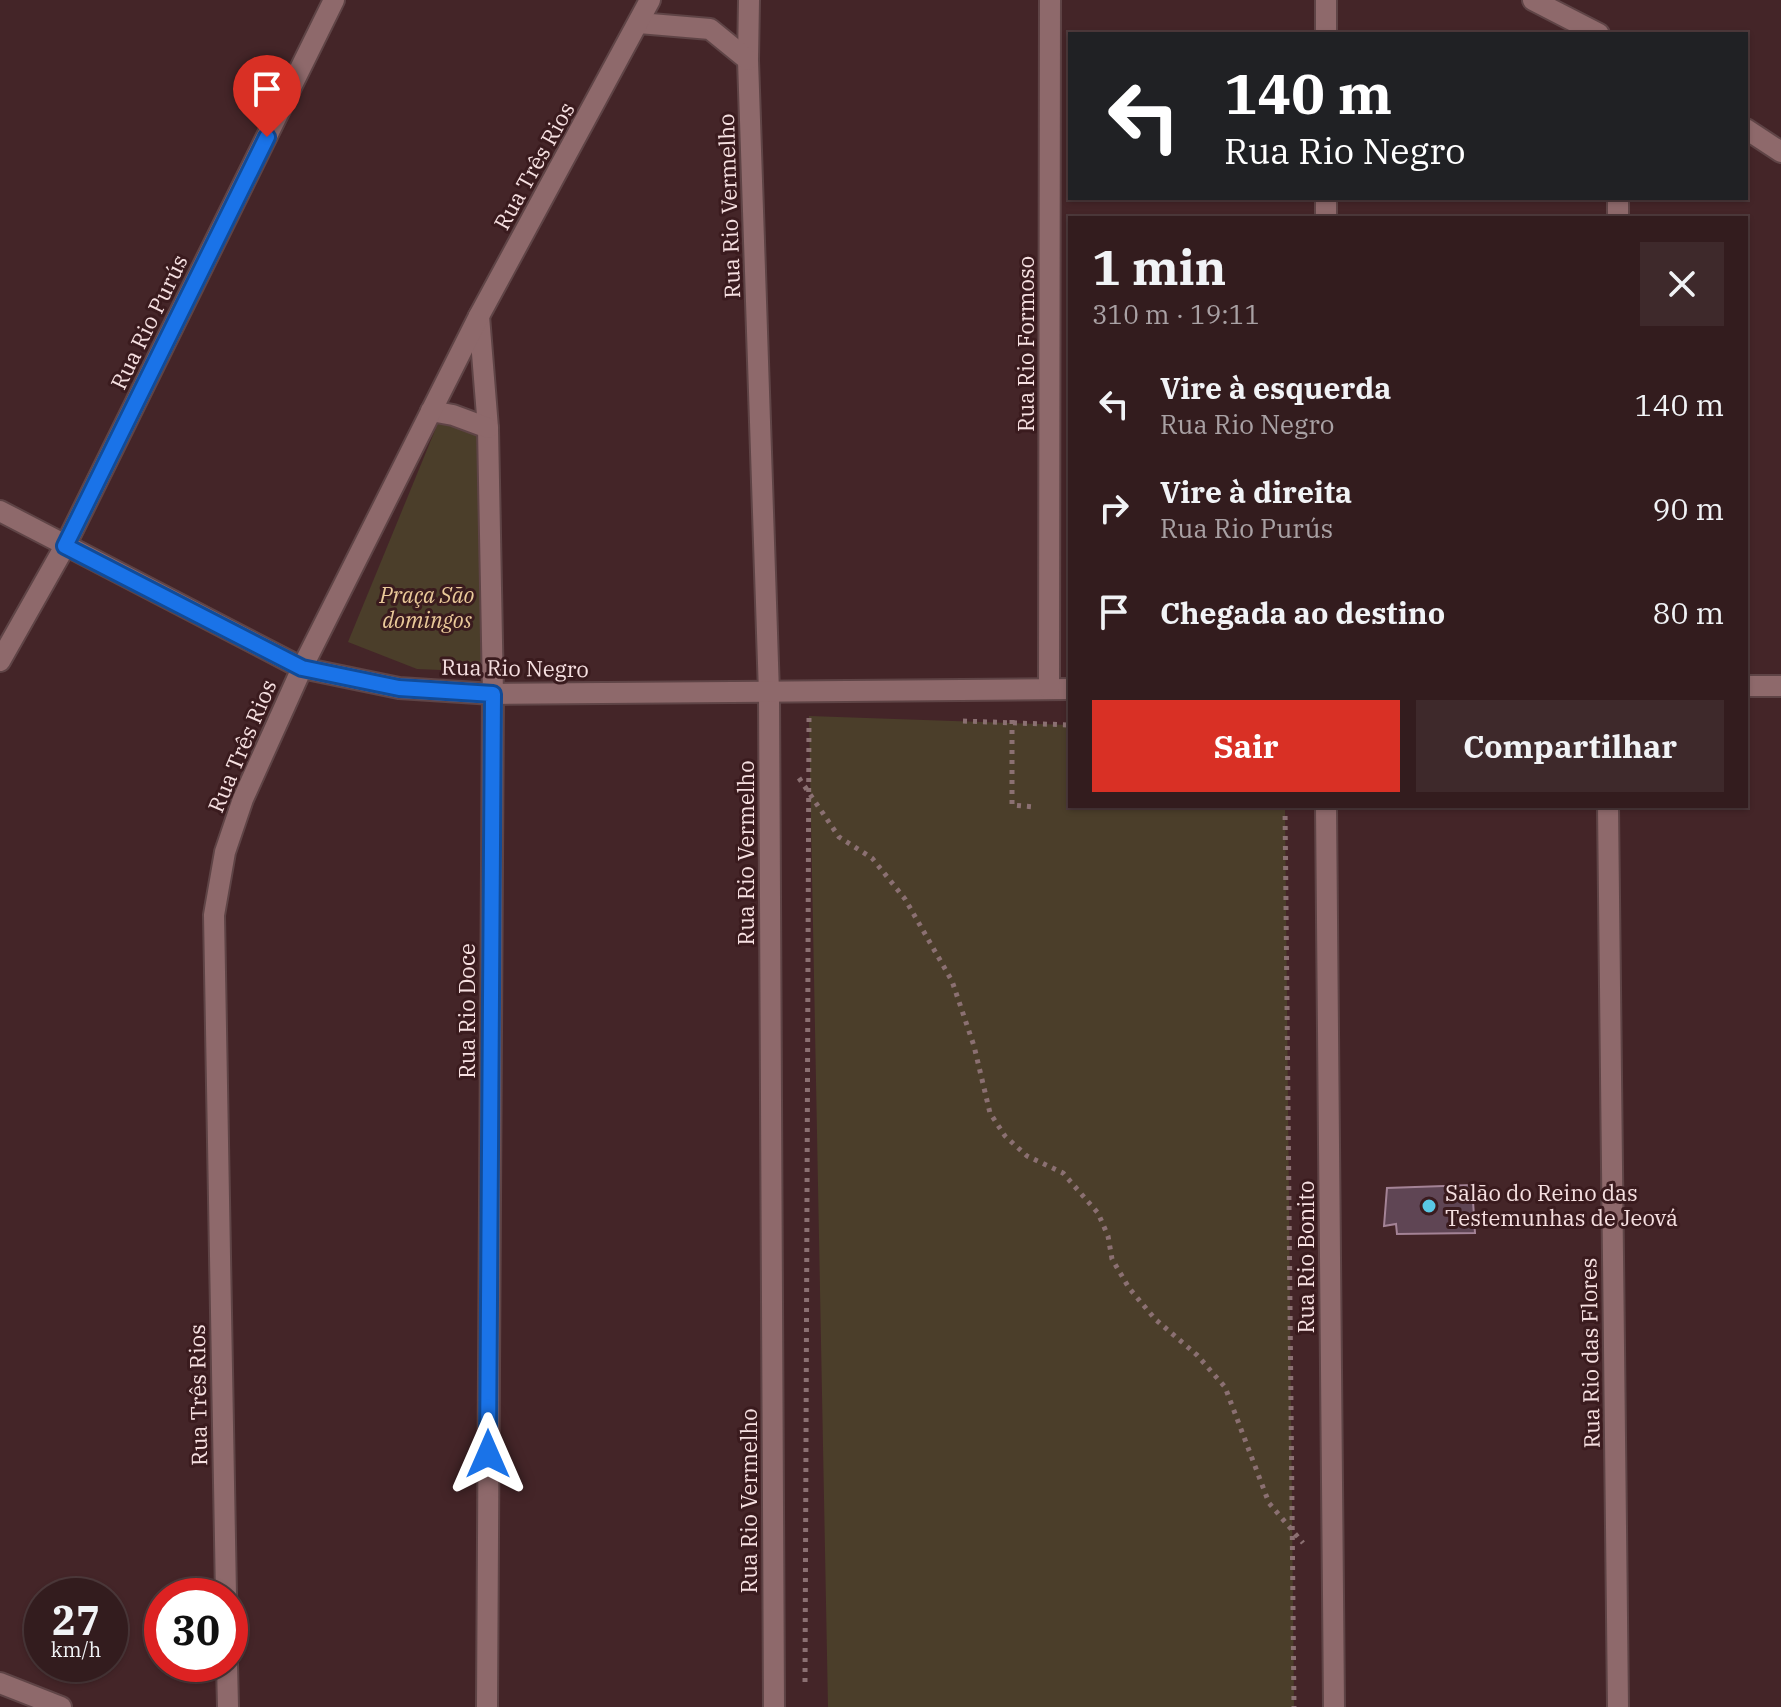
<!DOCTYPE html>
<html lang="pt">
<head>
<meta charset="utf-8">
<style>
	:root { --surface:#331c1e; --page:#3e292b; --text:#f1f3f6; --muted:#a9a1a4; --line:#4e3a3c; --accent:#d93025 }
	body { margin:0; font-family:"IBM Plex Serif",serif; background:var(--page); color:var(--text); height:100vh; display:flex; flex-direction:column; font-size:30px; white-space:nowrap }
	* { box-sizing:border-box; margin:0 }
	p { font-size:26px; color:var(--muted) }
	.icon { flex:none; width:44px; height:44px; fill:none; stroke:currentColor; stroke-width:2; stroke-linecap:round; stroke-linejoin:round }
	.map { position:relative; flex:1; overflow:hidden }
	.drawer { position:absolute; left:1068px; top:216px; width:680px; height:592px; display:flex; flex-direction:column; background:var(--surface); border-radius:0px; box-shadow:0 2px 6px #0004,0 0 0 2px var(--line) }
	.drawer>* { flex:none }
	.banner { position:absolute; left:1068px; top:32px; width:680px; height:168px; border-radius:0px; box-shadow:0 2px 6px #0004,0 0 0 2px var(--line); background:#202124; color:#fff; overflow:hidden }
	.speed { position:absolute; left:24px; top:1578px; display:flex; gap:16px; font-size:40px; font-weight:700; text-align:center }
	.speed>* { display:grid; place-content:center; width:104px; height:104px; border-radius:50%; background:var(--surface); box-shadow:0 2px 6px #0004,0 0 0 2px var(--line); line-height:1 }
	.speed small { font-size:20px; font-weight:400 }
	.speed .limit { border:12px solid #d22; background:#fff; color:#111 }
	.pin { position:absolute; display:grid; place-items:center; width:68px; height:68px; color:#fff; margin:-82px -34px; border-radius:50% 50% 50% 0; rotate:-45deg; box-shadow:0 0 8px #0007 }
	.pin .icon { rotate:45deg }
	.me { position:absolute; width:88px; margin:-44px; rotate:0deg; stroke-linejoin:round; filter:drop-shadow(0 0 6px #0008) }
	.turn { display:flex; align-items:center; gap:28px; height:168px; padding:0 24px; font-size:36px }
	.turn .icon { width:104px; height:104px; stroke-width:2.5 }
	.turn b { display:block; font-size:56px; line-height:68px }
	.round { display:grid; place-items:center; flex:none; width:84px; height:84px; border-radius:0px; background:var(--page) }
	.headline { display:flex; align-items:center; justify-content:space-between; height:136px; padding:0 24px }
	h1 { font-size:48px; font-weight:800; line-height:60px }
	.button { display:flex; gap:16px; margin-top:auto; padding:16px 24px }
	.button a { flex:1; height:92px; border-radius:0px; background:var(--accent); color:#fff; font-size:32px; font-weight:800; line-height:92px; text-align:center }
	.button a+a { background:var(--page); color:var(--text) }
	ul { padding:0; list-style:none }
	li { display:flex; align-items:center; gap:24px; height:104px; padding:0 24px }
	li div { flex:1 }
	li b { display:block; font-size:30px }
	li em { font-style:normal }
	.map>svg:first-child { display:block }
	.green { fill:#4b3e2a }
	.building { fill:#5f4554; stroke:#a48396; stroke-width:2 }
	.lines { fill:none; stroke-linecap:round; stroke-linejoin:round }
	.minor-casing { stroke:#5f4446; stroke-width:24 }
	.path { stroke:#8b7072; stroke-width:5; stroke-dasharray:4 6; stroke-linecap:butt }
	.minor { stroke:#8e696b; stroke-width:20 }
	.route-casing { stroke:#114b97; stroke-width:20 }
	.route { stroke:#1a73e8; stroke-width:14 }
	.poi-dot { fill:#59c8e5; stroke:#3a1b1e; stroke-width:3 }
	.labels { text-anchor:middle; stroke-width:6; stroke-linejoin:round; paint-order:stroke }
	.street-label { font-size:22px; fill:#f6e0e1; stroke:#3a1b1e }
	.park-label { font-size:22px; font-style:italic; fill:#eac999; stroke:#3a1b1e }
	.poi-label { font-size:22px; fill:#f6e0e1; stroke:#3a1b1e; text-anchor:start }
</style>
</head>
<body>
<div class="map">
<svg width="1781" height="1707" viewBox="0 0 1781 1707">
	<rect width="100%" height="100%" fill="#442528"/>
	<g class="green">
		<path d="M459 419 479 435 489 672 417 669 348 642 438 423Z"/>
		<path d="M809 716 1070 725V806H1285L1294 1707H828Z"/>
	</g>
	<path class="building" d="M1472 1185 1475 1233 1397 1234 1396 1224 1384 1226 1387 1188Z"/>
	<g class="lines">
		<g class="minor-casing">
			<g id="minor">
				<path d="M749 0 748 60 769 693 774 1707"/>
				<path d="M1533 0 1599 34"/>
				<path d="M639 23 710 29 748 60"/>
				<path d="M1326 34V0"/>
				<path d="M1746 129 1781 152"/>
				<path d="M1326 218V198"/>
				<path d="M1618 218V198"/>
				<path d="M479 316 488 428 493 694 487 1707"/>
				<path d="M431 411 453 415 488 428"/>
				<path d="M0 511 302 668 399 688 493 694 1070 689"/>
				<path d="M0 661 65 546 334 0"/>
				<path d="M1746 686H1781"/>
				<path d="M1049 689 1050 0"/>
				<path d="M1326 806 1334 1707"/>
				<path d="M1608 806 1618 1707"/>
				<path d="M226 1596 214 915 225 852 243 799 302 668 479 316 650 0"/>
				<path d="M227 1664 228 1707"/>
				<path d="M0 1683 61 1707"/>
			</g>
		</g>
		<g class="path">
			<path d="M1012 720V805L1034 807"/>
			<path d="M963 721 1070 725"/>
			<path d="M799 778 839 837 872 858 905 899 952 981 974 1046 990 1113 1005 1136 1027 1156 1063 1173 1098 1213 1108 1236 1112 1259 1129 1288 1155 1319 1197 1355 1225 1387 1269 1503 1303 1543"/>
			<path d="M1285 806 1294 1707"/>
			<path d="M805 1682 809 716"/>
		</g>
		<use href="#minor" class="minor"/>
	</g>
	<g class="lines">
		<g class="route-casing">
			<path id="route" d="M267 137 65 546 302 668 399 688 493 694 488 1454"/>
		</g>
		<use href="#route" class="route"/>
	</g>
	<circle class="poi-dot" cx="1429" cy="1206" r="8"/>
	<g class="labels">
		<g class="street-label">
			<text transform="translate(534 166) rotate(-61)" y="8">Rua Três Rios</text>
			<text transform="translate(729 206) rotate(-92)" y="8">Rua Rio Vermelho</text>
			<text transform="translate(149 322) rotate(-64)" y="8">Rua Rio Purús</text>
			<text transform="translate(1026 344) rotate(-90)" y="8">Rua Rio Formoso</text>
			<text transform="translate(515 668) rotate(1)" y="8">Rua Rio Negro</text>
			<text transform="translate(242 746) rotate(-67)" y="8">Rua Três Rios</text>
			<text transform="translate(746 853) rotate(-90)" y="8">Rua Rio Vermelho</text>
			<text transform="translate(467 1011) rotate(-90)" y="8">Rua Rio Doce</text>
			<text transform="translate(1306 1257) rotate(-90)" y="8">Rua Rio Bonito</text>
			<text transform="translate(1590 1353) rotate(-91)" y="8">Rua Rio das Flores</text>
			<text transform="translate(198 1395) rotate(-91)" y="8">Rua Três Rios</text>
			<text transform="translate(749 1501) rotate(-90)" y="8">Rua Rio Vermelho</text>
		</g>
		<g class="park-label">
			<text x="427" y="603">Praça São<tspan x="427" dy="25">domingos</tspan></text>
		</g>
		<g class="poi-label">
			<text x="1445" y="1201">Salão do Reino das<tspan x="1445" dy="25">Testemunhas de Jeová</tspan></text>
		</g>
	</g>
</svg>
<div class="speed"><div>27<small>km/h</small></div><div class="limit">30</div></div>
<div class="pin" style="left:267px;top:137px;background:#d93025"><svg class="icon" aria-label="arrive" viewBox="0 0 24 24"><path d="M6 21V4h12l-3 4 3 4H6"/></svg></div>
<svg class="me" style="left:488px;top:1454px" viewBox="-20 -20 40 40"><path d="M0-17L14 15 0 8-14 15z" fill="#1a73e8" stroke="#fff" stroke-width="4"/></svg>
<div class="banner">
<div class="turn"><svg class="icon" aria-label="left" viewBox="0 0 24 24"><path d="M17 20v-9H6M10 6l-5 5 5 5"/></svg><div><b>140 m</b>Rua Rio Negro</div></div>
</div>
<section class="drawer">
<div class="headline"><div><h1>1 min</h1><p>310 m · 19:11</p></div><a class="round"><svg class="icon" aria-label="close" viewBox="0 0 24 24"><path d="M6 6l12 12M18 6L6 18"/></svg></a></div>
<ul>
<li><svg class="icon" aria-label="left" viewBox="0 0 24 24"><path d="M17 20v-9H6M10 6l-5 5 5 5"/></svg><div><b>Vire à esquerda</b><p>Rua Rio Negro</p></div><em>140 m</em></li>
<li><svg class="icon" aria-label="right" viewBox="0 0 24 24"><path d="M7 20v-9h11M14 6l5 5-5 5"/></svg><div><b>Vire à direita</b><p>Rua Rio Purús</p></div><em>90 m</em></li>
<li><svg class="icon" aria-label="arrive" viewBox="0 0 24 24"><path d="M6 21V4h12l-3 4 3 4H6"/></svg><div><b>Chegada ao destino</b></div><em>80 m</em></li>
</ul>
<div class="button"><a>Sair</a><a>Compartilhar</a></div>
</section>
</div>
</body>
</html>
